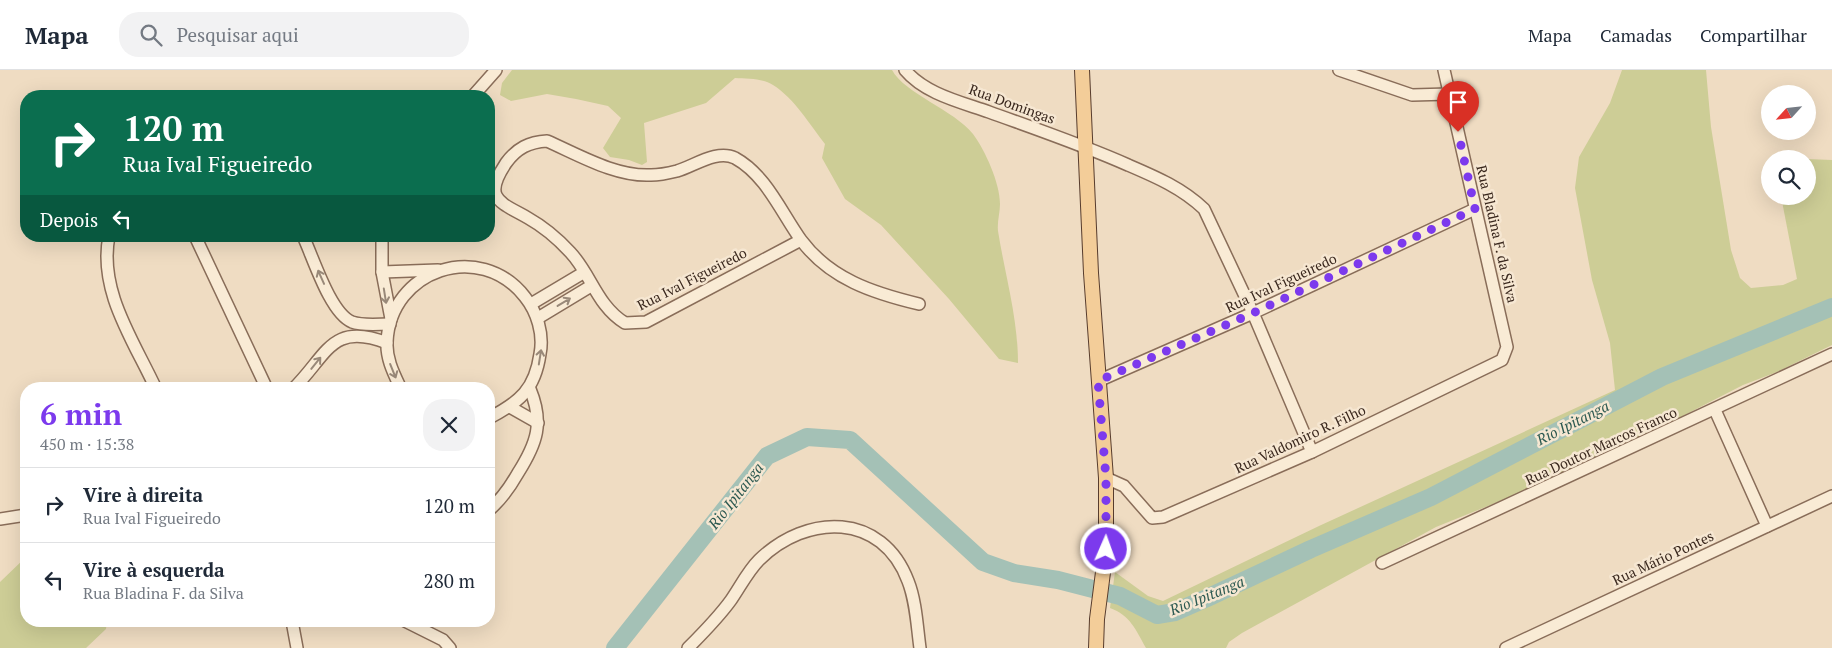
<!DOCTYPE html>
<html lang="pt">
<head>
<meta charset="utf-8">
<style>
	:root { --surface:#fff; --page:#f2f2f3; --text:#1f2937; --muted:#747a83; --line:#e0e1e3; --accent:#7c3aed }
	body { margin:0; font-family:"PT Serif",serif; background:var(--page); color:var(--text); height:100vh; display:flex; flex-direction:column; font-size:19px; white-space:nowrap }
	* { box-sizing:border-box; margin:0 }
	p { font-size:16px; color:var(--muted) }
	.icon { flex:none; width:28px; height:28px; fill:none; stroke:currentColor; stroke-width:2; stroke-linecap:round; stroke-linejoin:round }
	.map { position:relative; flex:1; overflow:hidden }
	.sheet { position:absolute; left:20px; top:312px; width:475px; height:245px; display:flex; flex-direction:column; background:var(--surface); border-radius:20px; box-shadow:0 5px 20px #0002 }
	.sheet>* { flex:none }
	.hud { position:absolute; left:20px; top:20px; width:475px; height:152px; border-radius:20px; box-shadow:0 5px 20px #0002; background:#0b6e4f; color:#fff; overflow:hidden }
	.needle { width:32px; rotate:243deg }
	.controls { position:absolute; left:1761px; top:15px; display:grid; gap:10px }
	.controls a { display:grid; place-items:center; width:55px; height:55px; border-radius:50%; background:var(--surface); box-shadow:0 5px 20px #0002; font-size:25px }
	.pin { position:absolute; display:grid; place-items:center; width:42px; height:42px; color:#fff; margin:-51px -21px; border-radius:50% 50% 50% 0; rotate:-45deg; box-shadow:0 0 5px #0007 }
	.pin .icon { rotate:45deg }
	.me { position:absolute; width:55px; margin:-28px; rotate:2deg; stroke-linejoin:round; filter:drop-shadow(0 0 4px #0008) }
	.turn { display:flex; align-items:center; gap:18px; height:105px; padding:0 20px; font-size:22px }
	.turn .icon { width:65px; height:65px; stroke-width:2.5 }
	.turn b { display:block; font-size:35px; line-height:42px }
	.then { display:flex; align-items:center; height:48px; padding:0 20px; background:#0003; gap:10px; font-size:19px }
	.round { display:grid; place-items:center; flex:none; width:52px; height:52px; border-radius:20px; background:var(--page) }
	.headline { display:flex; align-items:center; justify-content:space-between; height:85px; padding:0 20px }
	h1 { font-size:30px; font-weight:700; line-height:38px; color:var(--accent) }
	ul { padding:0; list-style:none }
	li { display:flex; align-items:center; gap:15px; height:75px; padding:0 20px; border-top:1px solid var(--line) }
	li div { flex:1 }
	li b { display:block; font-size:19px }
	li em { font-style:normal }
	header { display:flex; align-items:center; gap:30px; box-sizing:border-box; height:70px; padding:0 25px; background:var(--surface); border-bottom:1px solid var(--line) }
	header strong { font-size:24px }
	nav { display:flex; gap:28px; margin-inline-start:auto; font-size:18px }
	.search { width:350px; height:45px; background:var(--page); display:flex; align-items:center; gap:12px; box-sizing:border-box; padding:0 18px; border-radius:20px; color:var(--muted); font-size:19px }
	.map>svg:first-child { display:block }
	.green { fill:#cdcd96 }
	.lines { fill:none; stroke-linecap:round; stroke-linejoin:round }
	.river { stroke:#a4c1b6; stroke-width:18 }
	.minor-casing { stroke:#896d59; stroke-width:14 }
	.major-casing { stroke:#573c2d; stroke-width:16 }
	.minor { stroke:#f9ebd5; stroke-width:11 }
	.major { stroke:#f3cd99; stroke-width:14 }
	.oneway { stroke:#998979 }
	.route { stroke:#7c3aed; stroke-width:9; stroke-dasharray:0 16.2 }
	.labels { text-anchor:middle; stroke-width:5; stroke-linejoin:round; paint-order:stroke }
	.street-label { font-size:14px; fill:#39271d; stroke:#f6e7d2 }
	.water-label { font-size:15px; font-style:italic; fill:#2c5951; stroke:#f6e7d2 }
</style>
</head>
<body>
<header>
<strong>Mapa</strong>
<div class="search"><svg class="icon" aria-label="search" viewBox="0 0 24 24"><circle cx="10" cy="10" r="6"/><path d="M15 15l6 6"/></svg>Pesquisar aqui</div>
<nav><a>Mapa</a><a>Camadas</a><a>Compartilhar</a></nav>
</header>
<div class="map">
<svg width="1832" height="578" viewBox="0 0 1832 578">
	<rect width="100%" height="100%" fill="#efdcc2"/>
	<g class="green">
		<path d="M512 0H892C904 23 954 40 973 64 985 80 1000 113 1000 134 1000 143 997 152 998 161 1005 205 1018 248 1018 293L999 289 949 229 881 155 845 129 822 88 825 74C810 55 794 28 773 15 762 8 748 9 735 8L706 33 644 53 647 92 642 95 629 90 610 87 603 78 621 48 608 36 576 29 547 24 511 31 500 25 502 13Z"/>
		<path d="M1622 0H1706L1711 57 1731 180 1740 208 1751 218 1783 215 1797 209 1781 126H1808L1807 89 1832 90V275L1777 302 1743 315 1669 353 1525 421 1436 457 1242 563 1229 572 1226 578H1146C1136 560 1130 545 1110 538L1115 502 1148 526 1163 531 1319 456 1615 320 1610 273 1592 210 1575 118 1579 87 1610 33Z"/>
		<path d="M26 487V551H107L106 559 86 578H0V512Z"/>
	</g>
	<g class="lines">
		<path class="river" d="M615 578 767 386 807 367 850 370 983 492 1014 503 1058 510 1120 526 1157 545 1175 542 1207 528 1311 479 1431 427 1662 307 1832 237"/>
		<g class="minor-casing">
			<g id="minor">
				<path d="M905 0C925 24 961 32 989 42 1036 59 1083 75 1128 95 1156 107 1182 118 1204 139L1253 243 1312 382"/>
				<path d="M1339 0 1412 25 1449 24"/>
				<path d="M473 26 496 0"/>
				<path d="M109 166C98 221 134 271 156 319"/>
				<path d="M195 166 267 319"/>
				<path d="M303 166C313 187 330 243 352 252 363 256 378 254 390 254"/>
				<path d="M382 166V202L391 249"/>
				<path d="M801 170 646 252 625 253C597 236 591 204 570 182 558 169 544 157 528 148 500 132 482 129 506 93 517 78 529 72 547 71 579 85 616 107 651 105 660 105 669 103 677 101 694 96 717 79 735 88 766 105 781 142 801 170 830 209 873 223 919 234"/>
				<path d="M382 202 438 200"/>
				<path d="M531 234 583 203"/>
				<path d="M538 248 591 216"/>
				<path d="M1098 311 1253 243 1475 139"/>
				<path d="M293 319C327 286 331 251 387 273"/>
				<path d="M401 319C394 304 386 289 387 272 390 200 480 169 525 227 537 242 544 264 540 284 535 319 520 332 489 348"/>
				<path d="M510 337 538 353"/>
				<path d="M1715 340 1767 456"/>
				<path d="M1106 408 1124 416 1152 448 1163 447 1312 382 1502 290 1507 277 1444 0"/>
				<path d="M489 440C501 430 510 417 518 403 537 373 544 353 530 319"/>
				<path d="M0 449 26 445"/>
				<path d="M1382 493 1832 284"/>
				<path d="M292 551 297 578"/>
				<path d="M405 551 443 570 450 578"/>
				<path d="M688 578C703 563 718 548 731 530 740 517 748 501 759 490 807 443 882 442 908 511 916 531 917 556 920 578"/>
				<path d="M1506 578 1832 426"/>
			</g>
		</g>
		<g class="major-casing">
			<path id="major" d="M1082 0 1091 203 1106 408V479L1097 549 1096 578"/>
		</g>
		<use href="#minor" class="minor"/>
		<use href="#major" class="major"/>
	</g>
	<defs><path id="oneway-shaft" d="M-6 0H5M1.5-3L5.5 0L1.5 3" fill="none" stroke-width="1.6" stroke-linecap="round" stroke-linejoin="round" transform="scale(1.25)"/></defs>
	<g class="oneway">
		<use href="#oneway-shaft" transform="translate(321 207) rotate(-114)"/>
		<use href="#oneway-shaft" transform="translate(385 226) rotate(81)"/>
		<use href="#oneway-shaft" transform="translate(564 232) rotate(-31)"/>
		<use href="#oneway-shaft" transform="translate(540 287) rotate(-81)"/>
		<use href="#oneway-shaft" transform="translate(316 293) rotate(-51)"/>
		<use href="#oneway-shaft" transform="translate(393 301) rotate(68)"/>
	</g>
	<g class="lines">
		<path class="route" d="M1106 479V408L1098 311 1253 243 1475 139 1458 62"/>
	</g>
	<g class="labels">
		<g class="street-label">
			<text transform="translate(1012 34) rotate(20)" y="5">Rua Domingas</text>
			<text transform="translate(1497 164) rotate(77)" y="5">Rua Bladina F. da Silva</text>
			<text transform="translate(692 209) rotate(-27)" y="5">Rua Ival Figueiredo</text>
			<text transform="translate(1281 213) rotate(-25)" y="5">Rua Ival Figueiredo</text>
			<text transform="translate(1300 369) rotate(-25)" y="5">Rua Valdomiro R. Filho</text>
			<text transform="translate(1601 376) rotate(-25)" y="5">Rua Doutor Marcos Franco</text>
			<text transform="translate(1663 488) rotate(-25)" y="5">Rua Mário Pontes</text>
		</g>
		<g class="water-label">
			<text transform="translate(1573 353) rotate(-27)" y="5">Rio Ipitanga</text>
			<text transform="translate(736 426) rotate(-52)" y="5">Rio Ipitanga</text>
			<text transform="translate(1207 526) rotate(-22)" y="5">Rio Ipitanga</text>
		</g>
	</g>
</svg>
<div class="controls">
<a><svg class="needle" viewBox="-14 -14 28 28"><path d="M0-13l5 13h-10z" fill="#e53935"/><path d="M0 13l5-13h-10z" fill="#747a83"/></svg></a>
<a><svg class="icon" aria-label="search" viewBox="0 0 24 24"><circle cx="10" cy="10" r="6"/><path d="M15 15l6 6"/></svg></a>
</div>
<div class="pin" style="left:1458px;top:62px;background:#d93025"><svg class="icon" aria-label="arrive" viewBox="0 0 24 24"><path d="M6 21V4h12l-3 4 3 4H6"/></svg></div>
<svg class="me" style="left:1106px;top:479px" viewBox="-20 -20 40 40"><circle r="17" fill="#7c3aed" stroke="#fff" stroke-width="3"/><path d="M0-11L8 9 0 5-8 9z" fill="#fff"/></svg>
<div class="hud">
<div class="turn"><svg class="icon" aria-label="right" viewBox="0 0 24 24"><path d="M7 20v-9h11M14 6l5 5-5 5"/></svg><div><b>120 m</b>Rua Ival Figueiredo</div></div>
<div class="then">Depois<svg class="icon" aria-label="left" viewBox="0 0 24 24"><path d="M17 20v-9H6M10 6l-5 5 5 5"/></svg></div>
</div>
<section class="sheet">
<div class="headline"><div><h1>6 min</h1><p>450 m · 15:38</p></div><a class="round"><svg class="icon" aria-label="close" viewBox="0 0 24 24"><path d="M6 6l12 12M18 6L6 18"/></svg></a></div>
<ul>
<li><svg class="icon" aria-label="right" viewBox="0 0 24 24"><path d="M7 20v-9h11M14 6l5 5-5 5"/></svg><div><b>Vire à direita</b><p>Rua Ival Figueiredo</p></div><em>120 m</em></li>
<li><svg class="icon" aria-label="left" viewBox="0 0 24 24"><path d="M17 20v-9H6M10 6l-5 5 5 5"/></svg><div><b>Vire à esquerda</b><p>Rua Bladina F. da Silva</p></div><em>280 m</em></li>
</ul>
</section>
</div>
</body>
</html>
